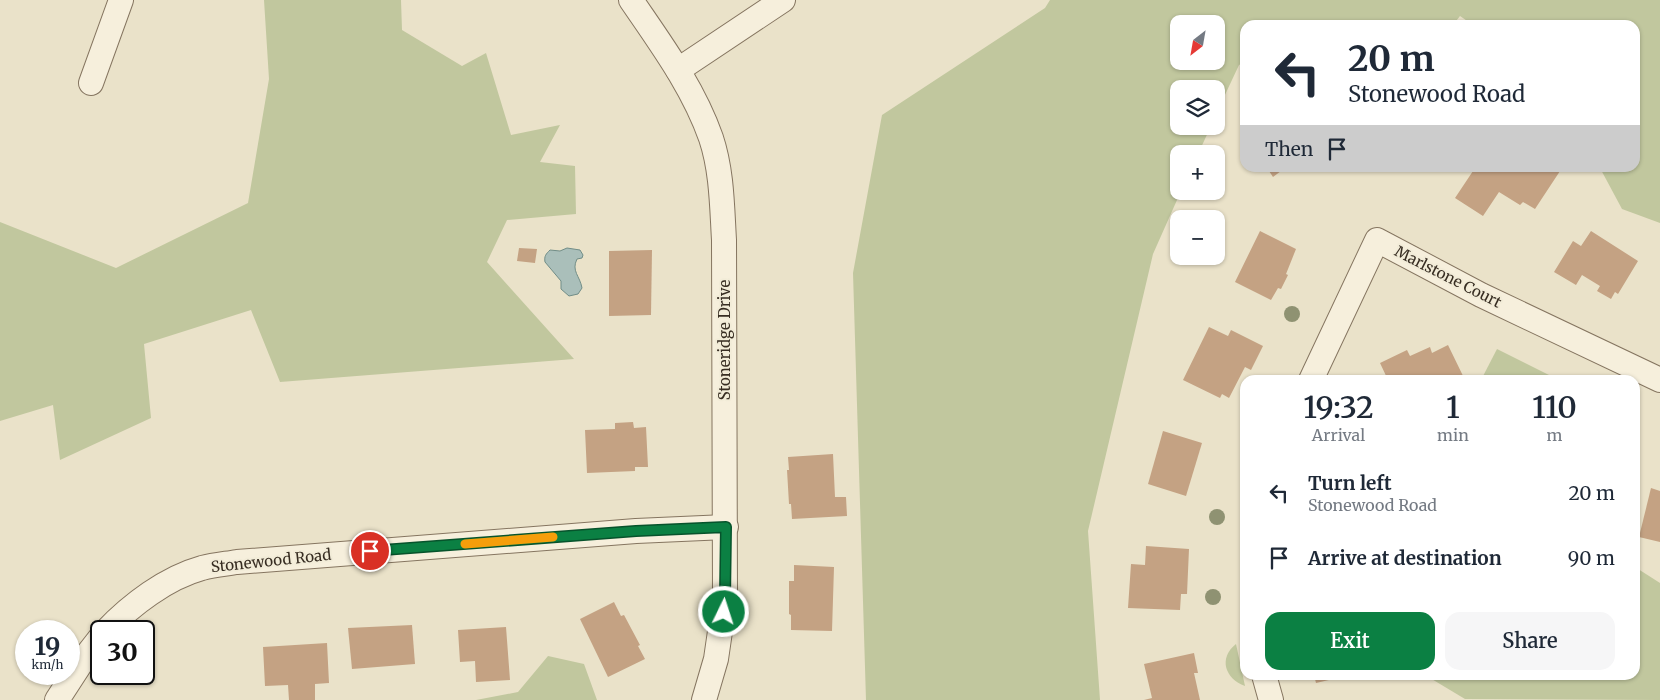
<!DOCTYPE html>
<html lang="en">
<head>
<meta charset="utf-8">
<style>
	:root { --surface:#fff; --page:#f6f6f7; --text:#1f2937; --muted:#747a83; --accent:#0b8043 }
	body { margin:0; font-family:Merriweather,serif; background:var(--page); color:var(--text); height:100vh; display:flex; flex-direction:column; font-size:19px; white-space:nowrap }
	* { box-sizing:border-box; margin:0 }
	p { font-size:16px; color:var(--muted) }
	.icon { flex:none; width:28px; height:28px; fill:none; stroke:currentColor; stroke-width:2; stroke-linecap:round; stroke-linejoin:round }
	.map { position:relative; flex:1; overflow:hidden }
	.drawer { position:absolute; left:1240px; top:375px; width:400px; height:305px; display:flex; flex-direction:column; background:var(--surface); border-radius:15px; box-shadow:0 1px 4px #0004 }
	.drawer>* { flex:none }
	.guide { position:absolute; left:1240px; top:20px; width:400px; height:152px; border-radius:15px; box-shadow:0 1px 4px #0004; background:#fff; color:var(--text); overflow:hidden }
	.needle { width:32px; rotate:211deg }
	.controls { position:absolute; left:1170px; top:15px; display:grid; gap:10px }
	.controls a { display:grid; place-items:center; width:55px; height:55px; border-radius:10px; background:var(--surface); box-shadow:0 1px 4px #0004; font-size:25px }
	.speed { position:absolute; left:15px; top:620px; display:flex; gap:10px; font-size:25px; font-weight:700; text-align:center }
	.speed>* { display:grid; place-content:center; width:65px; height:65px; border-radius:50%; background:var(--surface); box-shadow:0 1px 4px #0004; line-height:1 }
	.speed small { font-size:12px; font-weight:400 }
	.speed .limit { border:2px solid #111; border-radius:8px; background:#fff; color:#111 }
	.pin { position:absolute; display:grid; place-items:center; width:42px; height:42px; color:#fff; margin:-21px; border:2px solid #fff; border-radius:50%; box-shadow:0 1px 5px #0007 }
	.me { position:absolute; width:55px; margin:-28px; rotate:4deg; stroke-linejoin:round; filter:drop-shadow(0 0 4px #0008) }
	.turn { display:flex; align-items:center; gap:18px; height:105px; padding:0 25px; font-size:22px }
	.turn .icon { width:65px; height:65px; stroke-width:2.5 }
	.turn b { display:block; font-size:35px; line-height:42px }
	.then { display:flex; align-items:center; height:48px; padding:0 25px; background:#0003; gap:10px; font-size:19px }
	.eta { display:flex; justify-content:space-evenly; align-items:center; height:85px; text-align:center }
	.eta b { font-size:30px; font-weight:600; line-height:35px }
	.button { display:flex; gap:10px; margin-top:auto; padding:10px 25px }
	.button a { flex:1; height:58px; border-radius:15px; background:var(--accent); color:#fff; font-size:20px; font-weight:600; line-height:58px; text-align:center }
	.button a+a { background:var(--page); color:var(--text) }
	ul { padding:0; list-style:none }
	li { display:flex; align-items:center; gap:15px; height:65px; padding:0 25px }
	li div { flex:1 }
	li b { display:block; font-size:19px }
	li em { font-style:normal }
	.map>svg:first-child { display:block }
	.green { fill:#c1c79e; fill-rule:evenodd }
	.water { fill:#aabfba; stroke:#718d87 }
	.building { fill:#c4a283 }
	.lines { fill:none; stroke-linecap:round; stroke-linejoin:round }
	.minor-casing { stroke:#857560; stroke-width:26 }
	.minor { stroke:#f6efdc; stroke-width:24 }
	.tree { fill:#8f9272 }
	.route-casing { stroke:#07532c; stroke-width:12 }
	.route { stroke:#0b8043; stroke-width:9 }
	.slow { stroke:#f59e0b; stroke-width:9 }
	.labels { text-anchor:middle; stroke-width:4; stroke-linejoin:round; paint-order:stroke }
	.street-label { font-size:15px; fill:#372d22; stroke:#f2ecd8 }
</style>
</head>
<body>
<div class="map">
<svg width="1660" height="700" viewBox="0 0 1660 700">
	<rect width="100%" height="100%" fill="#eae2c9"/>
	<g class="green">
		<path d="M264 0H401L402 30 462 66 486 53 511 135 560 125 540 162 575 166 576 214 507 220 487 262 574 359 280 382 251 310 144 344 151 418 60 460 53 405 0 421V222L116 268 248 203 269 79Z"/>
		<path d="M1050 0H1660V223L1622 209 1600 168H1635V25H1473L1460 16 1453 25H1245V62L1239 65 1216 114V89H1179V126H1211L1198 154H1179V191H1181L1153 254 1088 531 1100 700H866L853 273 882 115 1045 8ZM1179 24H1216V61H1179Z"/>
		<path d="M1497 349 1549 375 1546 380H1481Z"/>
		<path d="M1635 567 1660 583V700L1465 699 1430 678 1429 675H1635Z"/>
		<path d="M1236 644 1245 686C1225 679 1218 658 1236 644Z"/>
		<path d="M548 656 584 664 597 700H476L518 692Z"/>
	</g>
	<path class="water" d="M567 248 580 250 583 255 582 258 577 259C571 271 580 276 582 288L578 294 569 296 561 289V281L545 262C544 256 546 254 550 250L560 251Z"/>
	<g class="building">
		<path d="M1267 168H1285L1273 177Z"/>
		<path d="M1475 168H1562L1535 209 1523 202 1520 205 1499 192 1483 216 1455 198Z"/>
		<path d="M1260 231 1296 249 1286 274 1288 275 1281 289 1278 288 1271 300 1235 282Z"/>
		<path d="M1591 231 1638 261 1618 294 1615 292 1611 299 1597 291 1600 286 1582 275 1576 285 1554 272 1573 241 1581 246Z"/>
		<path d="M519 248 537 249 535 263 517 261Z"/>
		<path d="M652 250 651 315 609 316V251Z"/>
		<path d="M1209 327 1228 336 1231 330 1263 346 1251 370 1245 367 1229 398 1222 394 1220 398 1183 380Z"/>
		<path d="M1448 345 1465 380H1388L1380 363 1407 350 1410 356 1430 347 1432 353Z"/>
		<path d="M633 422 634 428 646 427 648 467H635V471L587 473 585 430 615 429V423Z"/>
		<path d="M1163 431 1202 443 1186 496 1148 484Z"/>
		<path d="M833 454 835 497H846L847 516 792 519 791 504H789L787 470H789L788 457Z"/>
		<path d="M1651 488 1660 491V542L1639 537Z"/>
		<path d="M1146 546 1189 549 1187 594H1181L1180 610 1128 608 1131 564 1145 565Z"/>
		<path d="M794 565 834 567 832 631 791 630V615L789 614V581H794Z"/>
		<path d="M614 602 621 616 624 615 640 645 638 646 645 659 608 677 580 619Z"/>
		<path d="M412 625 415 664 352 669 348 628Z"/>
		<path d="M506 627 510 680 476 682 475 661 460 662 458 630Z"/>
		<path d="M327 643 329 683 315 684V700H289L288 685 265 686 263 647Z"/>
		<path d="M1194 653 1198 673H1194L1200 700H1144L1152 698 1144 664Z"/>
		<path d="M1314 675H1346V676L1316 683Z"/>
	</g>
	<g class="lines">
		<g class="minor-casing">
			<g id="minor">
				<path d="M631 0C661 44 693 87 711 138 722 171 722 207 724 240L725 597 716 659 704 700"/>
				<path d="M678 70 783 0"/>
				<path d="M91 83 121 0"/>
				<path d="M1311 380 1377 240 1481 295 1660 380"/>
				<path d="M106 631C131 605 166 578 202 568 214 565 225 564 237 562L636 531 726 527"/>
				<path d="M1264 675 1271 700"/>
				<path d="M57 700 83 660 101 637"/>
			</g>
		</g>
		<use href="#minor" class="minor"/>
	</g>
	<g class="tree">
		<circle cx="1292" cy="314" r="8"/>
		<circle cx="1217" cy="517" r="8"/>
		<circle cx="1213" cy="597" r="8"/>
	</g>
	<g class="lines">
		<g class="route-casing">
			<path id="route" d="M370 551 636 531 726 527 725 597 724 612"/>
		</g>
		<use href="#route" class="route"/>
		<path class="slow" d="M465 544 553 537"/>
	</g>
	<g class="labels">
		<g class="street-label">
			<text transform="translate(1448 277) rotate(27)" y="5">Marlstone Court</text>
			<text transform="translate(725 340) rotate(-90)" y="5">Stoneridge Drive</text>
			<text transform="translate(271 561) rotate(-6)" y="5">Stonewood Road</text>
		</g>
	</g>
</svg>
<div class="controls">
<a><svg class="needle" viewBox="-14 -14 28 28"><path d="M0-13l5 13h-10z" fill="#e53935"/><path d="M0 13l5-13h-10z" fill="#747a83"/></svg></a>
<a><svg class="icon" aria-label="layers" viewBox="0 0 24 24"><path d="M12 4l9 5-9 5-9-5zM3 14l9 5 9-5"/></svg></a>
<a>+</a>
<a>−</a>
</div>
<div class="speed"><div>19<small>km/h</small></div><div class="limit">30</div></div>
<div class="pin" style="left:370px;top:551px;background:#d93025"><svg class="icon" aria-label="arrive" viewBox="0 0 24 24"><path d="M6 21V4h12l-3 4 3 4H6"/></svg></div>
<svg class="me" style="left:724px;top:612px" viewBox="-20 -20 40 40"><circle r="17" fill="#0b8043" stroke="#fff" stroke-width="3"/><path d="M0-11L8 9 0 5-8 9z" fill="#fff"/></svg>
<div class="guide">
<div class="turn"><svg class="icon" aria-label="left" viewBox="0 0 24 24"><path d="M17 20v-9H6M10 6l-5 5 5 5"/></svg><div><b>20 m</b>Stonewood Road</div></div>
<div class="then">Then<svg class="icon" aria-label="arrive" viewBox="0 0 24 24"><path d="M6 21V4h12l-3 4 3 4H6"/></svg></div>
</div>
<section class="drawer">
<div class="eta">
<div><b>19:32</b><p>Arrival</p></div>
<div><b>1</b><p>min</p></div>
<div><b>110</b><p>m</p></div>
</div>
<ul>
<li><svg class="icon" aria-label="left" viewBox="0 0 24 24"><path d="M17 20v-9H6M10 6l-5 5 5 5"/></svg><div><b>Turn left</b><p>Stonewood Road</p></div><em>20 m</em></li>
<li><svg class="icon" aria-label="arrive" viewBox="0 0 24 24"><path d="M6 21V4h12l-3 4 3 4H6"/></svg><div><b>Arrive at destination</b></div><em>90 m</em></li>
</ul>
<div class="button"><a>Exit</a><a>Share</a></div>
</section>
</div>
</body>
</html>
